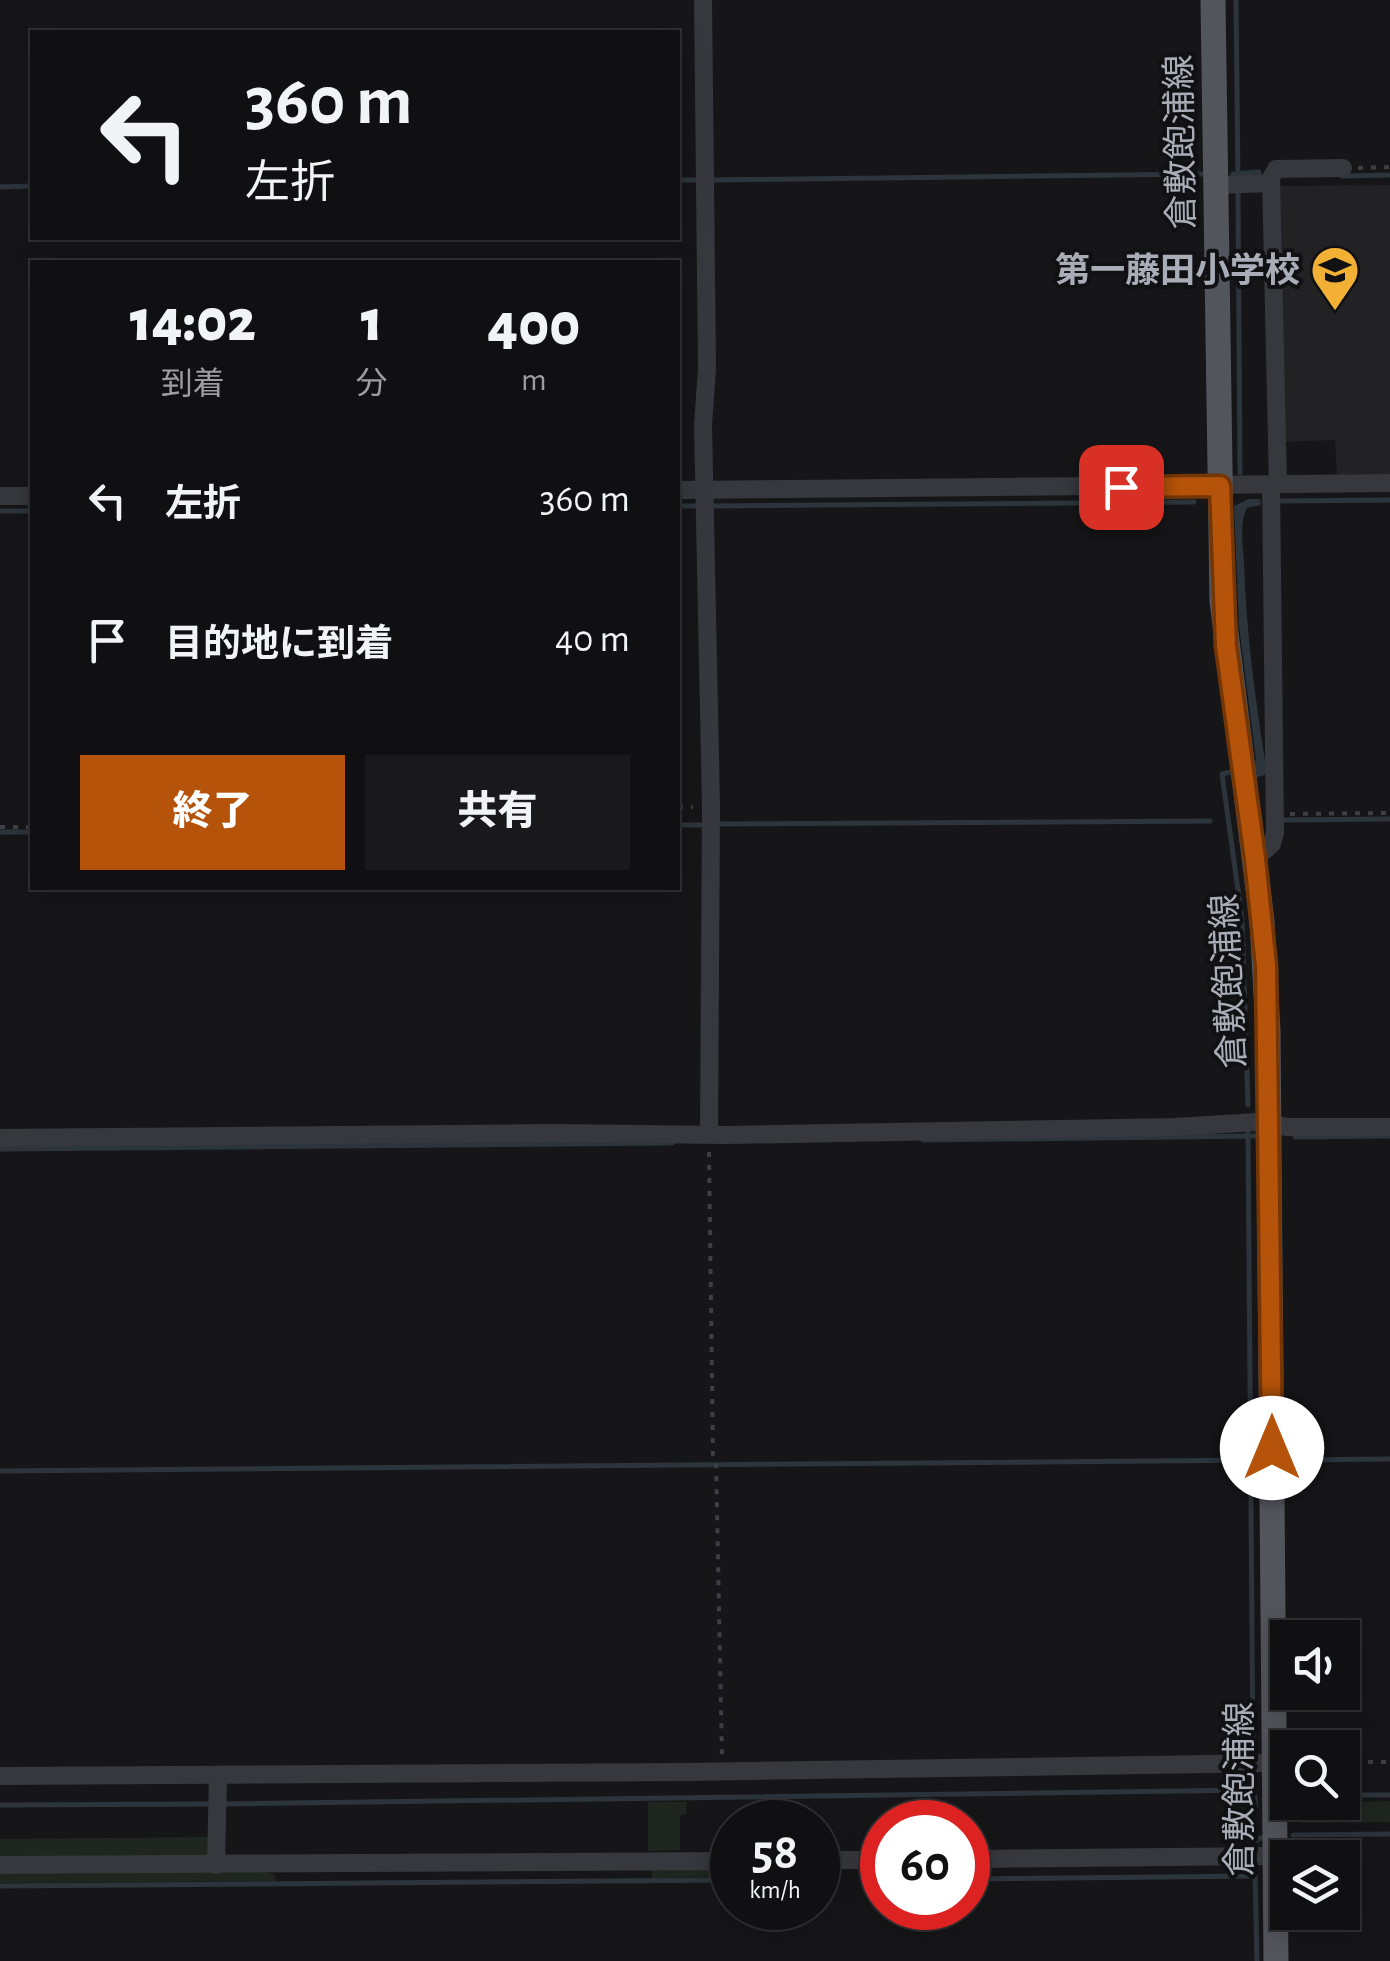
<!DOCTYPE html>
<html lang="ja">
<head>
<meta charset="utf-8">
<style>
	:root { --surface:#101012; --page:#19191b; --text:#f1f3f6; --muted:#9c9d9f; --line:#303032; --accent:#b45309 }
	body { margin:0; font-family:"Alegreya Sans","Noto Sans JP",sans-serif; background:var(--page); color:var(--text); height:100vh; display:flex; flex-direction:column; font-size:38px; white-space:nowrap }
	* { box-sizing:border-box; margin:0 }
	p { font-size:32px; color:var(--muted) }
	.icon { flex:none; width:55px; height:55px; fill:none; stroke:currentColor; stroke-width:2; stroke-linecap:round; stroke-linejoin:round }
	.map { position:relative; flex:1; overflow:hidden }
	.side { position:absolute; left:30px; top:260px; width:650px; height:630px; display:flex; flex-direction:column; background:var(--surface); border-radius:0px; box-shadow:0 5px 25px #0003,0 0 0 2px var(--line) }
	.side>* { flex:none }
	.hud { position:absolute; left:30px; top:30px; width:650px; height:210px; border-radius:0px; box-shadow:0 5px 25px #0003,0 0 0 2px var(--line); background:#101012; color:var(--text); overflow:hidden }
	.tools { position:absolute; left:1270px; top:1620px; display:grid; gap:20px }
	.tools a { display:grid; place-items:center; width:90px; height:90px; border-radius:0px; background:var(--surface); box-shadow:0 5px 25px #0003,0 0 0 2px var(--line); font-size:50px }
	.speed { position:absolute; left:710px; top:1800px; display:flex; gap:20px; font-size:50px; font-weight:700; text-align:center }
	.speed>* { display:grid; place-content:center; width:130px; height:130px; border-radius:50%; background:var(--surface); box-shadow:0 5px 25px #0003,0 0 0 2px var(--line); line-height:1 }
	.speed small { font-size:25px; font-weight:400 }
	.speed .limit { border:15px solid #d22; background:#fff; color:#111 }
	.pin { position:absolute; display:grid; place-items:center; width:85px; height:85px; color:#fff; margin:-42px; border-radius:20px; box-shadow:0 5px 15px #0006 }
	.me { position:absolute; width:110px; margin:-55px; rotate:0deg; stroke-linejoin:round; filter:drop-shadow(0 0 8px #0008) }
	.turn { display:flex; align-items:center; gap:35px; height:210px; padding:0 50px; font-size:45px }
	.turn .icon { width:130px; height:130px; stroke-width:2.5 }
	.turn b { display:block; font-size:70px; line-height:85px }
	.eta { display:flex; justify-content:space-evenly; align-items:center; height:170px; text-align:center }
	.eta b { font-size:60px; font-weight:800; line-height:70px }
	.action { display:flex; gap:20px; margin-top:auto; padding:20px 50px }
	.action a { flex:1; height:115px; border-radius:0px; background:var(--accent); color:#fff; font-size:40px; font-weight:800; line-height:115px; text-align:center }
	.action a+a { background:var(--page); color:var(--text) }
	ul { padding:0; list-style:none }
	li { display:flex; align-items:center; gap:30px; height:140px; padding:0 50px }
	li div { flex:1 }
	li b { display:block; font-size:38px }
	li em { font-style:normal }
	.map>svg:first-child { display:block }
	.built { fill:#222225 }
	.green { fill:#1e261f }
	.water { fill:#2c353c }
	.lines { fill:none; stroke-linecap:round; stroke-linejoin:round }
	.stream { stroke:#2c353c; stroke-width:5 }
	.path { stroke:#3d3f44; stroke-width:4; stroke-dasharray:5 8; stroke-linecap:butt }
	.street { stroke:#37383d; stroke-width:18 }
	.primary { stroke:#53555c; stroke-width:25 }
	.route-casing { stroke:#753606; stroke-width:25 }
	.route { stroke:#b45309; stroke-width:18 }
	.labels { text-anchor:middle; stroke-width:8; stroke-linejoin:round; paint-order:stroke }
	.street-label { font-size:35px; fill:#a8adb8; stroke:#111113 }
	.poi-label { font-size:35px; font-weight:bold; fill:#a8adb8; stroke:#111113; text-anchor:end }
</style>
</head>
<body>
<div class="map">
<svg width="1390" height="1961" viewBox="0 0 1390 1961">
	<rect width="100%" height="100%" fill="#161618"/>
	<path class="built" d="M1390 185V474L1337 475 1335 440 1281 442 1278 186Z"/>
	<g class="green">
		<path d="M1390 1801V1822L1300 1823 1299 1805 1310 1803Z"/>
		<path d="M648 1802H687L686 1814 680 1815V1850L648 1851Z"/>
		<path d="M212 1837 208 1856 0 1858V1839Z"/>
		<path d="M732 1869V1877L652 1878V1870Z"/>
		<path d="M267 1872 274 1875 276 1881 0 1883V1874Z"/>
	</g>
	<path class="water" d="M1249 499H1260L1261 505 1247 508C1239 523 1243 546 1244 562 1246 634 1256 703 1267 774L1255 778 1253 765 1256 760 1239 626 1234 506Z"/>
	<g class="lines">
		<g class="stream">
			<path d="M1236 0 1238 180"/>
			<path d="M1233 174 1259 172"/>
			<path d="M1342 176 1390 175"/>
			<path d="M678 180H699"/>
			<path d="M712 180 1203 174"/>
			<path d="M0 187 32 186"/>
			<path d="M1238 191 1240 473"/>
			<path d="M1278 501 1390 500"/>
			<path d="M678 506H699"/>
			<path d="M710 506 1194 502"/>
			<path d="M0 511H32"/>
			<path d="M1231 772 1222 774 1242 919 1248 1105"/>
			<path d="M1282 820 1390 819"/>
			<path d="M718 824 1210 821"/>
			<path d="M678 825H703"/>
			<path d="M0 832H32"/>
			<path d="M1248 1133 1253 1755"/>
			<path d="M1295 1137 1390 1136"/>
			<path d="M923 1140 1255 1136"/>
			<path d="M0 1149 672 1143"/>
			<path d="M1290 1460 1390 1459"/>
			<path d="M0 1471 1262 1460"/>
			<path d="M1342 1795H1390"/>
			<path d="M223 1804 1254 1790 1256 1807"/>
			<path d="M0 1805 212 1804"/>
			<path d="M1293 1835 1390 1834"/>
			<path d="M1255 1841 1263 1837"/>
			<path d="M1255 1873 1257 1961"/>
			<path d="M968 1879 1255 1876"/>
			<path d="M0 1886 732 1880"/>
		</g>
		<g class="path">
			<path d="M1358 168 1390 167"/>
			<path d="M678 807H693"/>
			<path d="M1290 814 1390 813"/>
			<path d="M0 827H32"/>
			<path d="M709 1152 713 1455 716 1461 722 1757"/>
			<path d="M1342 1762H1390"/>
		</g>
		<g class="street">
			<path d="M703 0 707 368 703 425 711 806 709 1133"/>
			<path d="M1216 185 1271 183"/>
			<path d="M1278 485 1271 178 1276 169 1343 168"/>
			<path d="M678 490 1390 483"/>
			<path d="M0 496H32"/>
			<path d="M1255 859 1272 844 1275 833 1271 485"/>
			<path d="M0 1138 552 1133 727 1135 1175 1127 1257 1122 1288 1127H1390"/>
			<path d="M0 1776 687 1772 1274 1763"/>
			<path d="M968 1859 1275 1856"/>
			<path d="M818 1860H882"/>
			<path d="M0 1865 732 1861"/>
			<path d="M216 1865 218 1775"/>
		</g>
		<path class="primary" d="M1213 0 1222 601 1262 921 1268 1031 1276 1961"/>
	</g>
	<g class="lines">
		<g class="route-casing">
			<path id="route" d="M1121 487 1220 486 1226 646 1255 859 1266 966 1272 1448"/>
		</g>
		<use href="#route" class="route"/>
	</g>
	<defs>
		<g id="school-pin" transform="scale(2.5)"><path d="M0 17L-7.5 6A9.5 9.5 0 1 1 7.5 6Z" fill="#f2b134" stroke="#111113"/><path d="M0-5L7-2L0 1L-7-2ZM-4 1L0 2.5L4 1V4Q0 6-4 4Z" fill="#111"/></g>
	</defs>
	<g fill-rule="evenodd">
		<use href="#school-pin" x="1335" y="270"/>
	</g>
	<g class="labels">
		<g class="street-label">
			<text transform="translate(1180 142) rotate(-91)" y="12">倉敷飽浦線</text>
			<text transform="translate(1228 981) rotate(-93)" y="12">倉敷飽浦線</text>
			<text transform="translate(1239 1789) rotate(-90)" y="12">倉敷飽浦線</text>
		</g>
		<g class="poi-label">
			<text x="1300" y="282">第一藤田小学校</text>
		</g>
	</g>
</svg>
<div class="tools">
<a><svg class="icon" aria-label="sound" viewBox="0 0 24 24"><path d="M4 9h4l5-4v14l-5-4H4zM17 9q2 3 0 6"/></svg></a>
<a><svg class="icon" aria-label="search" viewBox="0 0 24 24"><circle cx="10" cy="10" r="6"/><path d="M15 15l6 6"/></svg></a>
<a><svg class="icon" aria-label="layers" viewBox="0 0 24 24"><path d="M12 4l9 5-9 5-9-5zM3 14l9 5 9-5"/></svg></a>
</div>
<div class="speed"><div>58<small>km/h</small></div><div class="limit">60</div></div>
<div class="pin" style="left:1121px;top:487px;background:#d93025"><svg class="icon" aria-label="arrive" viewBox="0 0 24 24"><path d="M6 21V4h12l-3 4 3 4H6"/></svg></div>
<svg class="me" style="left:1272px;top:1448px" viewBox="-20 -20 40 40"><circle r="19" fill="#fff"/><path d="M0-13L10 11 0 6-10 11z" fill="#b45309"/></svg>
<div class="hud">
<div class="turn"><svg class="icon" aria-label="left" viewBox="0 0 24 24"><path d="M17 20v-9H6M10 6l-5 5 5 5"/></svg><div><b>360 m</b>左折</div></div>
</div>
<section class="side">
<div class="eta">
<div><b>14:02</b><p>到着</p></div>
<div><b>1</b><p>分</p></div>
<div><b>400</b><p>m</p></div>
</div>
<ul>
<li><svg class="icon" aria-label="left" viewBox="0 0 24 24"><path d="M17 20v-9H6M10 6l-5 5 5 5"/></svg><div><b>左折</b></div><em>360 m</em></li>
<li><svg class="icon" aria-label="arrive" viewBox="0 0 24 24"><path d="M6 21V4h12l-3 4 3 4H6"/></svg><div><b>目的地に到着</b></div><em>40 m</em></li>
</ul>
<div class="action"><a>終了</a><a>共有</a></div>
</section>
</div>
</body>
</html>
